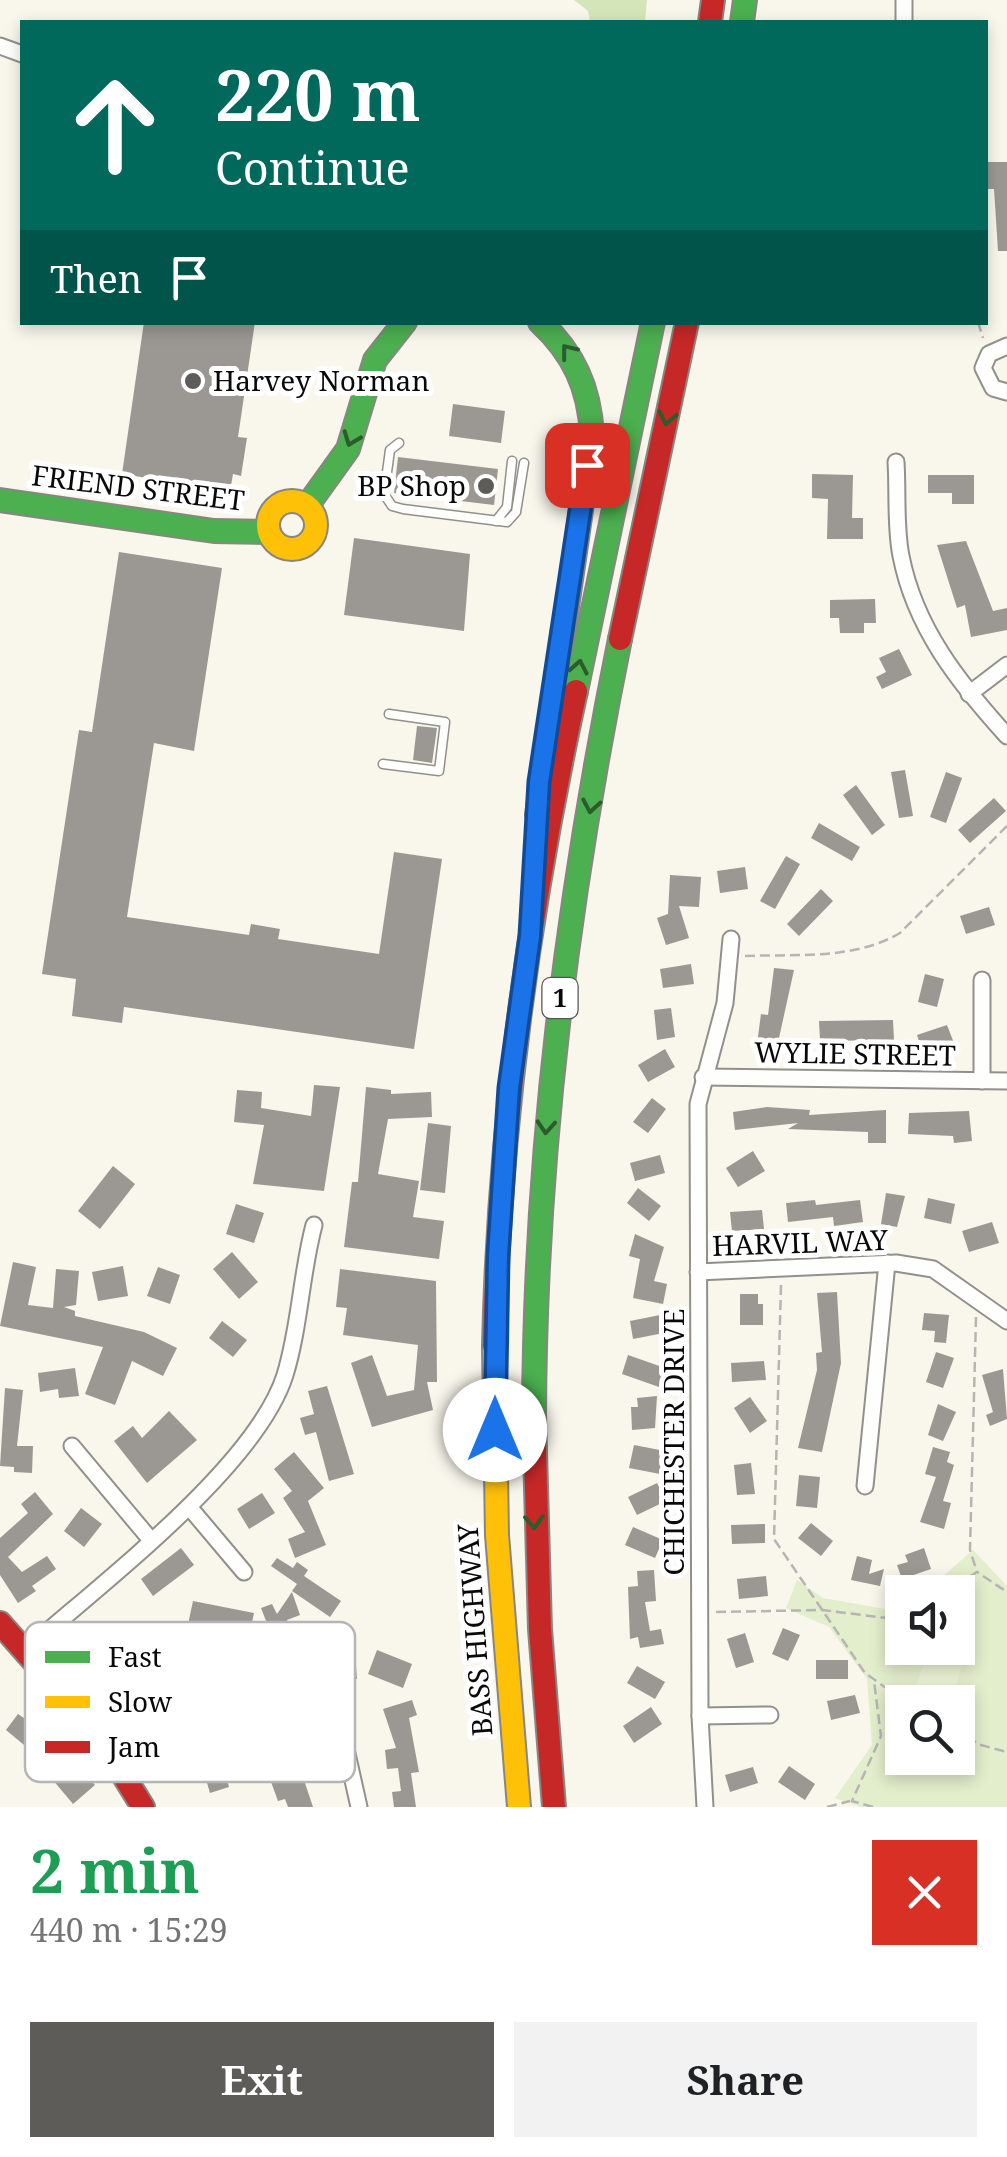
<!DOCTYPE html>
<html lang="en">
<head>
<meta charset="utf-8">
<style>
	:root { --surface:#fff; --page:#f2f2f2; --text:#202124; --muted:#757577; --accent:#5d5c58 }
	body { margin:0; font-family:"Noto Serif",serif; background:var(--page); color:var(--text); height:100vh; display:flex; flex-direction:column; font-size:38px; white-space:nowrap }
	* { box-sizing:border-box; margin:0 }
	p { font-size:32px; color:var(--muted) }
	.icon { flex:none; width:55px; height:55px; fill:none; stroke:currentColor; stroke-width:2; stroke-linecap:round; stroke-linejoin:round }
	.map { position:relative; height:1807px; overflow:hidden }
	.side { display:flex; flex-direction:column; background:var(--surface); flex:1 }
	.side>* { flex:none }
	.hud { position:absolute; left:20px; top:20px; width:968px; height:305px; border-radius:0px; box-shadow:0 5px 15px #0003; background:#00695c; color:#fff; overflow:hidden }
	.tools { position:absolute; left:885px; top:1575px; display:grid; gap:20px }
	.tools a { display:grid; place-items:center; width:90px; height:90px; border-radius:0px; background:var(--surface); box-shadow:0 5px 15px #0003; font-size:50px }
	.pin { position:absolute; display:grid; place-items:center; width:85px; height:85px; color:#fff; margin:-42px; border-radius:20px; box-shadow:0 5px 15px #0006 }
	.me { position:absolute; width:110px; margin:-55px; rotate:0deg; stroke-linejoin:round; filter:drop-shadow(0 0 8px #0008) }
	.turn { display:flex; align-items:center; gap:35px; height:210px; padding:0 30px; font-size:45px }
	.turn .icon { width:130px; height:130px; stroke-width:2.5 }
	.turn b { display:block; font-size:70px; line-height:85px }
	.then { display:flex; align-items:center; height:95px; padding:0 30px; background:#0003; gap:20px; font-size:38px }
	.round { display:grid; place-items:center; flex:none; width:105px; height:105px; border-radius:0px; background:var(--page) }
	.overview { display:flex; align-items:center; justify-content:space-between; height:170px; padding:0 30px }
	h1 { font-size:60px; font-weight:700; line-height:75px; color:#1e9e55 }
	.primary-button { display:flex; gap:20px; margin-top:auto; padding:20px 30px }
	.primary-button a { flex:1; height:115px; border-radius:0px; background:var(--accent); color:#fff; font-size:40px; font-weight:700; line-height:115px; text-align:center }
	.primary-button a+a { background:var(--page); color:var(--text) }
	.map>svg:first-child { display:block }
	.green { fill:#e3eecc; fill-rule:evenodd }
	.forest { fill:#d4e6b9 }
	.pitch { fill:#ecf2d5 }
	.building { fill:#9b9893 }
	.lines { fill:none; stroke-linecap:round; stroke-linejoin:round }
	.lane-casing { stroke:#91908b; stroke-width:11 }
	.street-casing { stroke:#91908b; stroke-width:19 }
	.fast-casing { stroke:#888682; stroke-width:26 }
	.slow-casing { stroke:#888682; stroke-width:26 }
	.jam-casing { stroke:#888682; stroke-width:26 }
	.path { stroke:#b6b5b4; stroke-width:2.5; stroke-dasharray:10 5; stroke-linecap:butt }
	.lane { stroke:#fefefc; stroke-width:8 }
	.street { stroke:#fefefc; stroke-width:15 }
	.fast { stroke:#4caf50; stroke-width:22 }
	.slow { stroke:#ffc107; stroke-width:22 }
	.jam { stroke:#c62828; stroke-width:22 }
	.oneway { stroke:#2a5c2c }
	.route-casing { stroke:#114b97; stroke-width:25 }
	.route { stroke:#1a73e8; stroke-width:18 }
	.poi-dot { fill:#5d5c58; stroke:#fff; stroke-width:4 }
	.labels { text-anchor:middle; stroke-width:10; stroke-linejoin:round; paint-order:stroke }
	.shield { fill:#fff; stroke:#535353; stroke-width:2.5 }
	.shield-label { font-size:25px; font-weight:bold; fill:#090909 }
	.poi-label { font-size:28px; fill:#090909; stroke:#fff; text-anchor:start }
	.street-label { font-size:28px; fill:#090909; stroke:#fff }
	.key { fill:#fff; stroke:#b5b5b5; stroke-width:2.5 }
	.key-label { font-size:28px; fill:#090909 }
</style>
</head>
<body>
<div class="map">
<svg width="1007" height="1807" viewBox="0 0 1007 1807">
	<rect width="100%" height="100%" fill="#f9f6ec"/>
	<path class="green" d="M973 1550 1007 1586V1807H861L835 1798 872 1745 867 1679 829 1627 786 1608 797 1580 823 1598 902 1612V1648H958V1592H925ZM902 1702H958V1758H902Z"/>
	<path class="forest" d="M574 0H647L645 22H590L588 11Z"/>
	<path class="pitch" d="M928 1651 963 1662 952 1698 916 1687Z"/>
	<g class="building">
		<path d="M985 162H1007V251H998L994 189H985Z"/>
		<path d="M144 322H255L238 437 247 438 241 476 233 474 230 491 122 474Z"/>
		<path d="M453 404 505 411 501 443 449 436Z"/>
		<path d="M398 457 498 469 494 505 394 493Z"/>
		<path d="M812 474 853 475 852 518H863V539H827L828 499 812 498Z"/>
		<path d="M928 475H974V504H952V493H928Z"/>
		<path d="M354 538 470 554 464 631 344 615Z"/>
		<path d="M966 541 993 611 1007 608V630L971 637 965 605 957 608 937 545Z"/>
		<path d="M119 552 222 568 194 751 154 743 127 917 249 935 251 924 280 929 278 939 379 954 394 852 442 859 414 1049 124 1007 122 1023 72 1016 76 979 42 974 79 730 92 732Z"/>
		<path d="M875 599 876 623H864V633H840L839 618H830V600Z"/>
		<path d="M899 649 912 675 882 689 876 677 886 672 879 658Z"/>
		<path d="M417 726 437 728 432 763 413 760Z"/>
		<path d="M905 770 913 816 899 818 891 772Z"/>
		<path d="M946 772 962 778 946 823 930 817Z"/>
		<path d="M856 785 885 825 872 835 843 795Z"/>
		<path d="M994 798 1006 811 970 843 958 830Z"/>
		<path d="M819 823 860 847 852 861 811 838Z"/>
		<path d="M786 856 800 864 775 909 760 901Z"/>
		<path d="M745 867 748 889 720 893 717 871Z"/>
		<path d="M670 875 701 877 699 907 679 906 689 938 666 945 657 918 668 914Z"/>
		<path d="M821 889 833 901 799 936 787 924Z"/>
		<path d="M989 907 995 925 966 934 960 916Z"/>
		<path d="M691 964 694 984 663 988 660 969Z"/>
		<path d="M774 968 794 970 777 1047 757 1044 761 1014 768 1015Z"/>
		<path d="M925 974 944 979 937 1007 918 1002Z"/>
		<path d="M671 1008 675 1037 657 1040 654 1010Z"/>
		<path d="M893 1020 894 1040 820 1041 819 1021Z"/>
		<path d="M947 1025 954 1043 923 1053 917 1035Z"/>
		<path d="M665 1049 675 1067 648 1082 638 1065Z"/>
		<path d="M314 1085 340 1087 324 1191 253 1184 264 1125 234 1122 237 1090 262 1092 261 1108 311 1116Z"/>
		<path d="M366 1087 391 1090V1094L431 1092 432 1117 388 1119 378 1174 419 1181 413 1217 444 1221 439 1259 344 1247 352 1182H358Z"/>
		<path d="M652 1098 666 1109 648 1133 633 1122Z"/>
		<path d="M767 1107 810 1110 809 1115 886 1110V1143H868V1132L788 1129 798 1123 735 1130 733 1112Z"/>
		<path d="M969 1111 972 1141 954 1143 953 1136 908 1134 909 1113Z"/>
		<path d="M428 1123 451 1126 445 1193 420 1190Z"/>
		<path d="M753 1151 765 1171 738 1187 726 1168Z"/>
		<path d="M660 1155 665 1173 635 1181 630 1163Z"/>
		<path d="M113 1166 135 1184 100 1229 78 1211Z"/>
		<path d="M638 1188 661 1206 649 1221 627 1203Z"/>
		<path d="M886 1193 905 1196 897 1227 881 1224Z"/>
		<path d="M928 1198 955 1204 951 1224 924 1218Z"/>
		<path d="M815 1200 816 1205 860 1200 863 1222 834 1226 833 1217 788 1222 786 1203Z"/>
		<path d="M236 1204 264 1213 254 1243 226 1234Z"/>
		<path d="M762 1210 764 1229 732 1231 730 1212Z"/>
		<path d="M992 1222 999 1243 969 1252 962 1231Z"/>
		<path d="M635 1234 664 1247 654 1281 667 1284 663 1304 633 1298 640 1259 629 1256Z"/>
		<path d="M232 1252 258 1282 239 1299 213 1269Z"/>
		<path d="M13 1262 36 1267 28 1305 53 1308 56 1269 79 1271 76 1305 64 1307 75 1311V1316L144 1332 177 1348 163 1376 132 1361 115 1405 85 1394 103 1347 0 1326Z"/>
		<path d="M123 1266 128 1296 98 1301 92 1272Z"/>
		<path d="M158 1267 180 1275 170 1304 147 1296Z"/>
		<path d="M340 1269 436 1281 437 1382H427L433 1410 372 1427 351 1363 372 1355 387 1396 414 1390 418 1345 343 1335 347 1308 336 1307Z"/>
		<path d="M837 1292 841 1363 822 1452 798 1448 817 1370 816 1353 822 1352 817 1293Z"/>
		<path d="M740 1294H758V1304H763V1325H740Z"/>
		<path d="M924 1313 949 1315 946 1343 934 1342 935 1331 922 1330Z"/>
		<path d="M660 1315 664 1333 633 1339 630 1321Z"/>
		<path d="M222 1321 247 1340 233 1357 209 1338Z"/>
		<path d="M936 1352 954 1358 943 1388 926 1382Z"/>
		<path d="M628 1355 665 1368 659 1387 622 1374Z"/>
		<path d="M764 1361 766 1380 732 1382 731 1363Z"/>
		<path d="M75 1368 79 1396 59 1398 58 1389 40 1392 38 1373Z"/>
		<path d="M1003 1369 1007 1419 990 1426 986 1415 993 1412 982 1375Z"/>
		<path d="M327 1386 354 1474 329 1481 316 1432 305 1435 300 1418 314 1414 308 1391Z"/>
		<path d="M5 1388 23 1390 17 1446H33L32 1473 14 1472V1467L0 1466Z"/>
		<path d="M657 1396 655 1428 632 1430 631 1407H638L637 1398Z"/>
		<path d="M750 1397 767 1421 750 1433 734 1408Z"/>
		<path d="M938 1404 956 1412 943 1441 928 1435Z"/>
		<path d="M169 1411 197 1440 147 1483 114 1441 133 1426 142 1438Z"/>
		<path d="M634 1445 665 1451 660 1474 629 1468Z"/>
		<path d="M933 1447 950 1452 947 1462 954 1465 943 1501 951 1503 944 1529 920 1522 936 1477 925 1474Z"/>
		<path d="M294 1452 324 1488 308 1501 326 1545 295 1558 288 1539 305 1532 283 1498 292 1491 274 1469Z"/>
		<path d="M751 1463 755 1494 737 1495 734 1465Z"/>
		<path d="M799 1475 820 1477 817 1508 796 1506Z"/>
		<path d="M657 1483 666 1501 637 1515 628 1497Z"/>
		<path d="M35 1492 53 1514 8 1557 22 1572 47 1556 56 1569 32 1586 36 1591 18 1603 0 1575V1538L28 1513 21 1504Z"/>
		<path d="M262 1493 275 1513 249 1529 237 1509Z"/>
		<path d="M81 1508 102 1524 84 1547 64 1531Z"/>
		<path d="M811 1523 833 1541 821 1556 798 1538Z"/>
		<path d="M765 1524V1543L732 1544 731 1525Z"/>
		<path d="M633 1527 663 1540 655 1558 625 1545Z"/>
		<path d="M181 1548 194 1565 153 1596 141 1579Z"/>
		<path d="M924 1548 931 1569 902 1579 897 1565 908 1562 905 1555Z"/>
		<path d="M857 1556 872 1560 869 1574 884 1569 880 1586 851 1580Z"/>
		<path d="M277 1558 293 1568 297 1562 308 1570 304 1576 341 1601 330 1617 292 1591 297 1584 271 1566Z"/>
		<path d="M654 1570 656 1601 645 1602 650 1631 661 1629 664 1644 640 1648 638 1637 630 1639 628 1587 638 1586 637 1571Z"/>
		<path d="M766 1576 768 1596 739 1599 737 1579Z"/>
		<path d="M292 1592 300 1615 287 1620 293 1638 275 1644 261 1608 272 1604 277 1614Z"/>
		<path d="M193 1601 254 1613 246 1650 206 1641 203 1652 183 1648Z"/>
		<path d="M783 1628 800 1635 788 1661 772 1654Z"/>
		<path d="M745 1633 754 1662 736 1668 727 1639Z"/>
		<path d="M377 1650 412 1664 403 1688 368 1674Z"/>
		<path d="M355 1654 357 1679 308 1682 278 1736 260 1724 266 1716 254 1708 263 1694 270 1699 295 1661 324 1680 323 1667H331V1655Z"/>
		<rect x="816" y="1660" width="32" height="19"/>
		<path d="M637 1666 665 1682 655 1699 627 1683Z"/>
		<path d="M855 1695 860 1713 831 1720 827 1701Z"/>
		<path d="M412 1700 417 1715 409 1718 419 1772 411 1773 416 1807H394L392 1792 401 1791 398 1768 387 1769 385 1750 396 1748 383 1709Z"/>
		<path d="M651 1707 662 1724 634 1743 623 1726Z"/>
		<path d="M18 1714 52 1737 95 1785 73 1804 42 1767 47 1764 6 1730Z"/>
		<path d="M292 1739 297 1779 303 1777 313 1807H288L285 1799 278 1801 267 1771H261L258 1751 275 1749 274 1741Z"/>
		<path d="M221 1758 229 1787 210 1793 201 1763Z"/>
		<path d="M789 1766 815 1784 805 1800 778 1782Z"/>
		<path d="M753 1767 758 1783 730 1792 725 1775Z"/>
	</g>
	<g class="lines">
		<g class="lane-casing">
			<g id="lane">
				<path d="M399 443 390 450 384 494 392 506 403 509 507 522 516 512 524 463"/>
				<path d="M496 521 507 507 512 461"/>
				<path d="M383 764 439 771 445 722 389 714"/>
			</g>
		</g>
		<g class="street-casing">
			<g id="street">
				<path d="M904 22V0"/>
				<path d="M0 46 22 54"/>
				<path d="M1007 346 989 354 983 368 993 388 1007 392"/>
				<path d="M896 462C898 493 895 526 901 556 915 628 959 683 1007 736"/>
				<path d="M969 694 1007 665"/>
				<path d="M703 1077 1007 1081"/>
				<path d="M982 1081V980"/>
				<path d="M698 1272 896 1263 933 1269 1007 1321"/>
				<path d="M72 1446 150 1539"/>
				<path d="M865 1486 887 1263"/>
				<path d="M190 1508 244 1572"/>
				<path d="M25 1651C99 1585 256 1467 285 1375 300 1326 301 1274 314 1225"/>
				<path d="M700 1716 770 1715"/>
				<path d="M340 1722 359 1807"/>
				<path d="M705 1807 700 1716 698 1104 725 1003 731 939"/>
			</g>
		</g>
		<g class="fast-casing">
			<g id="fast">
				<path d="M742 22 745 0"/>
				<path d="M0 500 214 531 269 532"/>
				<path d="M307 506 348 449 375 360 405 322"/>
				<path d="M576 691 653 322"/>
				<path d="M537 815 592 434C589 387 574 354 540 322"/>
				<path d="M534 1416C535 1153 568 896 620 639"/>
			</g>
		</g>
		<g class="slow-casing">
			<g id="slow">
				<circle cx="292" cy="525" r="24"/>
				<path d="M494 1346 497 1535 519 1807"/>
			</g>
		</g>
		<g class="jam-casing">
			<g id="jam">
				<path d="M710 22 713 0"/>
				<path d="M620 639 687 322"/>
				<path d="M494 1346C499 1124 529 907 576 691"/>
				<path d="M534 1416 540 1629 554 1807"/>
				<path d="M0 1623 97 1733 143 1807"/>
			</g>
		</g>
		<g class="path">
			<path d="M978 322 983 338"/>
			<path d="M745 956C798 954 854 960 900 933L1007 826"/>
			<path d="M781 1285 774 1539 865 1673 906 1702"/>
			<path d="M976 1317 970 1550 977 1572"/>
			<path d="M945 1592 977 1572 1007 1592"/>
			<path d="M716 1612 822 1610 902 1620"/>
			<path d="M958 1725 977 1744 1007 1752"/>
			<path d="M827 1807 850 1801"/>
			<path d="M873 1807 852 1801 881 1736 874 1681"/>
		</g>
		<use href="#lane" class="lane"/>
		<use href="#street" class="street"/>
		<use href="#fast" class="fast"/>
		<use href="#slow" class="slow"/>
		<use href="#jam" class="jam"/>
	</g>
	<defs><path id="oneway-chevron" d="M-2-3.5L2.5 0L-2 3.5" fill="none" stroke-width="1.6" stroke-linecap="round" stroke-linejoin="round" transform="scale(2.5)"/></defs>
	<g class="oneway">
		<use href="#oneway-chevron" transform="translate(568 351) rotate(-128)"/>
		<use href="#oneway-chevron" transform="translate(667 418) rotate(102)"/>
		<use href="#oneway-chevron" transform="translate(351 439) rotate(111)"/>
		<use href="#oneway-chevron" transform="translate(579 667) rotate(-79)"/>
		<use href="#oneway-chevron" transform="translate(591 806) rotate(100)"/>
		<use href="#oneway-chevron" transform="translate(546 1127) rotate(94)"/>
		<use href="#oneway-chevron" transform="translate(534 1522) rotate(88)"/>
	</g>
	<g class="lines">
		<g class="route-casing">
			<path id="route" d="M495 1430 498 1256 509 1088 530 936 539 782 587 465"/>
		</g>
		<use href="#route" class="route"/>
	</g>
	<g class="poi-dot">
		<circle cx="193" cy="381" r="10"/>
		<circle cx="486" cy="486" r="10"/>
	</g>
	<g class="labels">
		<rect class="shield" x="542.5" y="978" width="35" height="40" rx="8"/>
		<g class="shield-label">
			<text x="560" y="1007">1</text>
		</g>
		<g class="poi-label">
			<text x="213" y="391">Harvey Norman</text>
			<text x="466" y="496" text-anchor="end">BP Shop</text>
		</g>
		<g class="street-label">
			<text transform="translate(138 488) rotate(7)" y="10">FRIEND STREET</text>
			<text transform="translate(855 1054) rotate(1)" y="10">WYLIE STREET</text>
			<text transform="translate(800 1243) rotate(-2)" y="10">HARVIL WAY</text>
			<text transform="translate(674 1442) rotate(-90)" y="10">CHICHESTER DRIVE</text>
			<text transform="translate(475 1630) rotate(-94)" y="10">BASS HIGHWAY</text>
		</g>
	</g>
	<rect x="25" y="1622" width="330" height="160" rx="15" class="key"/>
	<rect x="45" y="1651" width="45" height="12" fill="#4caf50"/>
	<rect x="45" y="1696" width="45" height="12" fill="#ffc107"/>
	<rect x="45" y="1741" width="45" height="12" fill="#c62828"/>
	<g class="key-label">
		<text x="108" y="1667">Fast</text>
		<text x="108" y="1712">Slow</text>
		<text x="108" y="1757">Jam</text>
	</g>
</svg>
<div class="tools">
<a><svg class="icon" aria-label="sound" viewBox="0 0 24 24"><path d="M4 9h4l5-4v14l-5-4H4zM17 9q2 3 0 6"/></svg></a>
<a><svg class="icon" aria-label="search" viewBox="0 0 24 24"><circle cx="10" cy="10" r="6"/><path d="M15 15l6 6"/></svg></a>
</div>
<div class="pin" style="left:587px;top:465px;background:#d93025"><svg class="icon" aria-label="arrive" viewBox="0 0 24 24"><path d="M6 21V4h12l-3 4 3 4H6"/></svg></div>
<svg class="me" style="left:495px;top:1430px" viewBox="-20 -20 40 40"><circle r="19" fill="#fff"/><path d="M0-13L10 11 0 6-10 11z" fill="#1a73e8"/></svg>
<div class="hud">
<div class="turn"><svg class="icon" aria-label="ahead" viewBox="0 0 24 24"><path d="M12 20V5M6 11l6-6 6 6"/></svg><div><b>220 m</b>Continue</div></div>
<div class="then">Then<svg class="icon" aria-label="arrive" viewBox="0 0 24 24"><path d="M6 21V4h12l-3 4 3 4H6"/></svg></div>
</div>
</div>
<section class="side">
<div class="overview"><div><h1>2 min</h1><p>440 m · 15:29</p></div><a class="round" style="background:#d93025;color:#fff"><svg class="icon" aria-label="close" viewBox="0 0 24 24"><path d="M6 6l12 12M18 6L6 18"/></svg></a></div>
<div class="primary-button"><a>Exit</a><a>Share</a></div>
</section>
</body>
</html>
